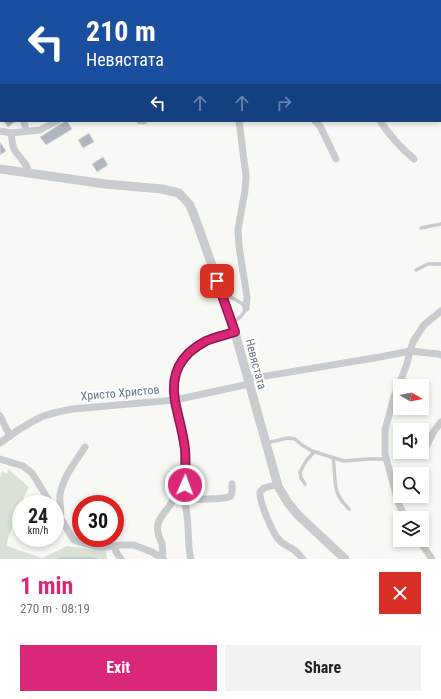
<!DOCTYPE html>
<html lang="en">
<head>
<meta charset="utf-8">
<style>
	:root { --surface:#fff; --page:#f2f2f2; --text:#202124; --muted:#757577; --accent:#db2777 }
	body { margin:0; font-family:"Roboto Condensed",sans-serif; background:var(--page); color:var(--text); height:100vh; display:flex; flex-direction:column; font-size:15px; white-space:nowrap }
	* { box-sizing:border-box; margin:0 }
	p { font-size:13px; color:var(--muted) }
	.icon { flex:none; width:22px; height:22px; fill:none; stroke:currentColor; stroke-width:2; stroke-linecap:round; stroke-linejoin:round }
	.map { position:relative; height:559px; overflow:hidden }
	.drawer { display:flex; flex-direction:column; background:var(--surface); flex:1 }
	.drawer>* { flex:none }
	.guide { position:absolute; left:0px; top:0px; width:441px; height:122px; box-shadow:0 2px 6px #0003; background:#1a4fa0; color:#fff; overflow:hidden }
	.needle { width:26px; rotate:99deg }
	.tools { position:absolute; left:393px; top:379px; display:grid; gap:8px }
	.tools a { display:grid; place-items:center; width:36px; height:36px; border-radius:0px; background:var(--surface); box-shadow:0 2px 6px #0003; font-size:20px }
	.speed { position:absolute; left:12px; top:495px; display:flex; gap:8px; font-size:20px; font-weight:700; text-align:center }
	.speed>* { display:grid; place-content:center; width:52px; height:52px; border-radius:50%; background:var(--surface); box-shadow:0 2px 6px #0003; line-height:1 }
	.speed small { font-size:10px; font-weight:400 }
	.speed .limit { border:6px solid #d22; background:#fff; color:#111 }
	.pin { position:absolute; display:grid; place-items:center; width:34px; height:34px; color:#fff; margin:-17px; border-radius:8px; box-shadow:0 2px 6px #0006 }
	.me { position:absolute; width:44px; margin:-22px; rotate:2deg; stroke-linejoin:round; filter:drop-shadow(0 0 3px #0008) }
	.turn { display:flex; align-items:center; gap:14px; height:84px; padding:0 20px; font-size:18px }
	.turn .icon { width:52px; height:52px; stroke-width:2.5 }
	.turn b { display:block; font-size:28px; line-height:34px }
	.lanes { display:flex; align-items:center; height:38px; padding:0 20px; background:#0003; justify-content:center; gap:20px; direction:ltr }
	.lanes .off { opacity:.35 }
	.round { display:grid; place-items:center; flex:none; width:42px; height:42px; border-radius:0px; background:var(--page) }
	.head { display:flex; align-items:center; justify-content:space-between; height:68px; padding:0 20px }
	h1 { font-size:24px; font-weight:700; line-height:30px; color:var(--accent) }
	.button { display:flex; gap:8px; margin-top:auto; padding:8px 20px }
	.button a { flex:1; height:46px; border-radius:0px; background:var(--accent); color:#fff; font-size:16px; font-weight:700; line-height:46px; text-align:center }
	.button a+a { background:var(--page); color:var(--text) }
	.map>svg:first-child { display:block }
	.green { fill:#dae1d6 }
	.lines { fill:none; stroke-linecap:round; stroke-linejoin:round }
	.stream { stroke:#c1ccd1; stroke-width:2 }
	.building { fill:#aeb7bd; stroke:#dadad8 }
	.service { stroke:#c8cccf; stroke-width:3.5 }
	.minor { stroke:#c8cccf; stroke-width:7 }
	.tertiary { stroke:#c8cccf; stroke-width:9 }
	.route-casing { stroke:#8e194d; stroke-width:10 }
	.route { stroke:#db2777; stroke-width:7 }
	.labels { text-anchor:middle; stroke-width:4; stroke-linejoin:round; paint-order:stroke }
	.street-label { font-size:12px; fill:#657989; stroke:#fff }
</style>
</head>
<body>
<div class="map">
<svg width="441" height="559" viewBox="0 0 441 559">
	<rect width="100%" height="100%" fill="#f8f8f5"/>
	<g class="green">
		<path d="M0 0H64L65 1H1V85H0Z"/>
		<path d="M8 469 29 487 18 509 7 542V546L42 558 67 546 96 550 106 548V551L107 552 106 553 107 559H0V478L2 471 7 474Z"/>
	</g>
	<g class="lines">
		<path class="stream" d="M58 559 61 558H91L97 559"/>
	</g>
	<g class="building">
		<path d="M4 121H16L8 127Z"/>
		<path d="M65 121H67L72 129 46 145 40 137Z"/>
		<path d="M89 133 94 142 83 148 78 140Z"/>
		<path d="M0 142 6 151 0 155Z"/>
		<path d="M103 157 108 165 97 172 92 164Z"/>
	</g>
	<g class="lines">
		<g class="service">
			<path d="M421 228 441 224"/>
			<path d="M416 270 428 264H441"/>
			<path d="M224 296C233 297 240 301 246 308 243 315 240 319 233 321"/>
			<path d="M266 443 288 438 295 439 302 445 312 451 344 461 367 459H386"/>
			<path d="M333 458C337 481 330 490 349 509"/>
			<path d="M305 484 301 478 300 472 306 461 314 452"/>
		</g>
		<g class="minor">
			<path d="M85 0V1"/>
			<path d="M371 0V1"/>
			<path d="M428 0V1"/>
			<path d="M17 1V0"/>
			<path d="M221 1 222 0"/>
			<path d="M440 100 441 102"/>
			<path d="M24 121 26 131"/>
			<path d="M140 121H144"/>
			<path d="M239 121 246 176 245 191 238 229 239 246 247 297 246 308"/>
			<path d="M315 121 320 126 336 159"/>
			<path d="M380 121C390 136 401 148 414 159"/>
			<path d="M0 131 11 133 40 130 57 121"/>
			<path d="M11 133C12 138 12 144 14 149 19 158 28 163 29 174"/>
			<path d="M248 379 380 357 410 351 438 354 441 355"/>
			<path d="M0 416 10 436"/>
			<path d="M0 443C13 433 27 424 41 417 51 413 62 411 72 409L175 400 249 384"/>
			<path d="M423 453 434 431 441 422"/>
			<path d="M0 459 23 466 32 473 51 504"/>
			<path d="M278 484 264 488 260 492C259 501 273 535 280 541 284 545 290 547 294 550 297 552 300 556 303 559"/>
			<path d="M185 501C192 500 198 499 205 499 214 498 223 500 231 496L232 491V484"/>
			<path d="M55 511 60 517 73 539 79 542 97 547H108L121 545H134L152 552 163 559"/>
			<path d="M60 517C62 509 59 502 60 495 63 477 75 462 85 447"/>
			<path d="M405 518 398 502 385 454V430L394 397 407 364 410 351 413 342 424 325 441 311"/>
			<path d="M419 540 432 559"/>
			<path d="M115 546 116 552 121 559"/>
			<path d="M163 559C162 554 163 549 162 544 161 540 158 536 158 532 155 521 165 513 170 505 175 498 178 491 185 485"/>
			<path d="M191 559C188 549 189 539 188 529 188 519 186 510 185 501 184 484 187 466 185 449 183 423 166 390 179 365 190 344 214 338 235 332"/>
		</g>
		<path class="tertiary" d="M0 169 105 184 162 189 179 193 190 205 197 223 232 322 278 486 288 503 298 515 345 559"/>
	</g>
	<g class="lines">
		<g class="route-casing">
			<path id="route" d="M185 485C185 473 186 461 185 449 183 432 178 417 175 401 170 373 181 354 206 341 215 337 225 335 235 332L217 281"/>
		</g>
		<use href="#route" class="route"/>
	</g>
	<g class="labels">
		<g class="street-label">
			<text transform="translate(256 364) rotate(75)" y="4">Невястата</text>
			<text transform="translate(120 393) rotate(-5)" y="4">Христо Христов</text>
		</g>
	</g>
</svg>
<div class="tools">
<a><svg class="needle" viewBox="-14 -14 28 28"><path d="M0-13l5 13h-10z" fill="#e53935"/><path d="M0 13l5-13h-10z" fill="#757577"/></svg></a>
<a><svg class="icon" aria-label="sound" viewBox="0 0 24 24"><path d="M4 9h4l5-4v14l-5-4H4zM17 9q2 3 0 6"/></svg></a>
<a><svg class="icon" aria-label="search" viewBox="0 0 24 24"><circle cx="10" cy="10" r="6"/><path d="M15 15l6 6"/></svg></a>
<a><svg class="icon" aria-label="layers" viewBox="0 0 24 24"><path d="M12 4l9 5-9 5-9-5zM3 14l9 5 9-5"/></svg></a>
</div>
<div class="speed"><div>24<small>km/h</small></div><div class="limit">30</div></div>
<div class="pin" style="left:217px;top:281px;background:#d93025"><svg class="icon" aria-label="arrive" viewBox="0 0 24 24"><path d="M6 21V4h12l-3 4 3 4H6"/></svg></div>
<svg class="me" style="left:185px;top:485px" viewBox="-20 -20 40 40"><circle r="17" fill="#db2777" stroke="#fff" stroke-width="3"/><path d="M0-11L8 9 0 5-8 9z" fill="#fff"/></svg>
<div class="guide">
<div class="turn"><svg class="icon" aria-label="left" viewBox="0 0 24 24"><path d="M17 20v-9H6M10 6l-5 5 5 5"/></svg><div><b>210 m</b>Невястата</div></div>
<div class="lanes"><svg class="icon" aria-label="left" viewBox="0 0 24 24"><path d="M17 20v-9H6M10 6l-5 5 5 5"/></svg><svg class="icon off" aria-label="ahead" viewBox="0 0 24 24"><path d="M12 20V5M6 11l6-6 6 6"/></svg><svg class="icon off" aria-label="ahead" viewBox="0 0 24 24"><path d="M12 20V5M6 11l6-6 6 6"/></svg><svg class="icon off" aria-label="right" viewBox="0 0 24 24"><path d="M7 20v-9h11M14 6l5 5-5 5"/></svg></div>
</div>
</div>
<section class="drawer">
<div class="head"><div><h1>1 min</h1><p>270 m · 08:19</p></div><a class="round" style="background:#d93025;color:#fff"><svg class="icon" aria-label="close" viewBox="0 0 24 24"><path d="M6 6l12 12M18 6L6 18"/></svg></a></div>
<div class="button"><a>Exit</a><a>Share</a></div>
</section>
</body>
</html>
